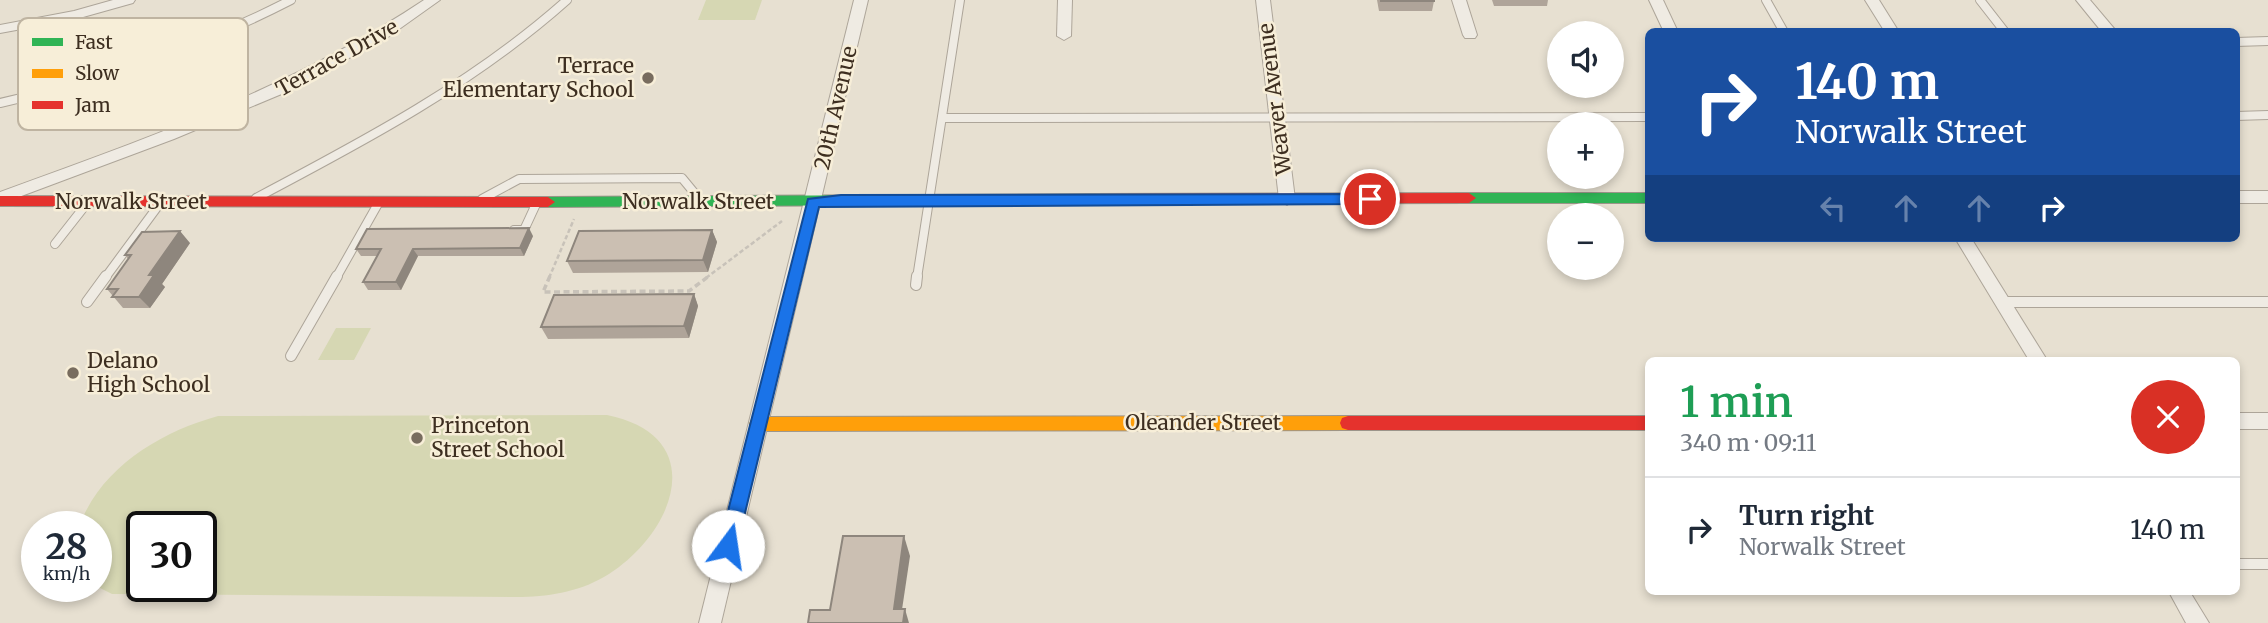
<!DOCTYPE html>
<html lang="en">
<head>
<meta charset="utf-8">
<style>
	:root { --surface:#fff; --page:#f2f2f3; --text:#1f2937; --muted:#747a83; --line:#e0e1e3 }
	body { margin:0; font-family:Merriweather,serif; background:var(--page); color:var(--text); height:100vh; display:flex; flex-direction:column; font-size:26px; white-space:nowrap }
	* { box-sizing:border-box; margin:0 }
	p { font-size:23px; color:var(--muted) }
	.icon { flex:none; width:38px; height:38px; fill:none; stroke:currentColor; stroke-width:2; stroke-linecap:round; stroke-linejoin:round }
	.map { position:relative; flex:1; overflow:hidden }
	.side { position:absolute; left:1645px; top:357px; width:595px; height:238px; display:flex; flex-direction:column; background:var(--surface); border-radius:10px; box-shadow:0 4px 10px #0003 }
	.side>* { flex:none }
	.hud { position:absolute; left:1645px; top:28px; width:595px; height:214px; border-radius:10px; box-shadow:0 4px 10px #0003; background:#1a4fa0; color:#fff; overflow:hidden }
	.buttons { position:absolute; left:1547px; top:21px; display:grid; gap:14px }
	.buttons a { display:grid; place-items:center; width:77px; height:77px; border-radius:50%; background:var(--surface); box-shadow:0 4px 10px #0003; font-size:35px }
	.speed { position:absolute; left:21px; top:511px; display:flex; gap:14px; font-size:35px; font-weight:700; text-align:center }
	.speed>* { display:grid; place-content:center; width:91px; height:91px; border-radius:50%; background:var(--surface); box-shadow:0 4px 10px #0003; line-height:1 }
	.speed small { font-size:18px; font-weight:400 }
	.speed .limit { border:4px solid #111; border-radius:10px; background:#fff; color:#111 }
	.pin { position:absolute; display:grid; place-items:center; width:60px; height:60px; color:#fff; margin:-30px; border:4px solid #fff; border-radius:50%; box-shadow:0 2px 7px #0007 }
	.me { position:absolute; width:77px; margin:-38px; rotate:14deg; stroke-linejoin:round; filter:drop-shadow(0 0 5px #0008) }
	.turn { display:flex; align-items:center; gap:24px; height:147px; padding:0 35px; font-size:32px }
	.turn .icon { width:91px; height:91px; stroke-width:2.5 }
	.turn b { display:block; font-size:49px; line-height:60px }
	.lanes { display:flex; align-items:center; height:66px; padding:0 35px; background:#0003; justify-content:center; gap:35px; direction:ltr }
	.lanes .off { opacity:.35 }
	.round { display:grid; place-items:center; flex:none; width:74px; height:74px; border-radius:37px; background:var(--page) }
	.headline { display:flex; align-items:center; justify-content:space-between; height:119px; padding:0 35px }
	h1 { font-size:42px; font-weight:600; line-height:52px; color:#1e9e55 }
	ul { padding:0; list-style:none }
	li { display:flex; align-items:center; gap:21px; height:105px; padding:0 35px; border-top:2px solid var(--line) }
	li div { flex:1 }
	li b { display:block; font-size:26px }
	li em { font-style:normal }
	.map>svg:first-child { display:block }
	.green { fill:#d6d7b3; fill-rule:evenodd }
	.lines { fill:none; stroke-linecap:round; stroke-linejoin:round }
	.lane-far1-casing { stroke:#ada599; stroke-width:10 }
	.lane-casing { stroke:#ada599; stroke-width:12 }
	.street-casing { stroke:#ada599; stroke-width:2 }
	.fast-casing { stroke:#9c958a; stroke-width:2 }
	.slow-casing { stroke:#9c958a; stroke-width:2 }
	.jam-casing { stroke:#9c958a; stroke-width:2 }
	.path-far1 { stroke:#c8c2b9; stroke-width:2.5; stroke-dasharray:4.5 2.5; stroke-linecap:butt }
	.path { stroke:#c8c2b9; stroke-width:3.5; stroke-dasharray:6 3.5; stroke-linecap:butt }
	.lane-far1 { stroke:#efebe3; stroke-width:8 }
	.lane { stroke:#efebe3; stroke-width:10 }
	.street { fill:#efebe3; fill-rule:evenodd }
	.fast { fill:#30b455; fill-rule:evenodd }
	.slow { fill:#ff9f0a; fill-rule:evenodd }
	.jam { fill:#e5322d; fill-rule:evenodd }
	.wall { fill:#afa499 }
	.shaded-wall { fill:#8e867d }
	.building { fill:#cbbfb2; stroke:#8e867d; stroke-width:2 }
	.route { fill:#1a73e8; stroke:#114b97; stroke-width:2 }
	.poi-dot { fill:#786c5e; stroke:#f7eed8; stroke-width:2.5 }
	.labels { text-anchor:middle; stroke-width:5; stroke-linejoin:round; paint-order:stroke }
	.street-label { font-size:21px; fill:#3d2e20; stroke:#f7eed8 }
	.poi-label { font-size:21px; fill:#3d2e20; stroke:#f7eed8; text-anchor:start }
	.key { fill:#f7eed8; stroke:#bfb4a1; stroke-width:2 }
	.key-label { font-size:19px; fill:#3d2e20 }
</style>
</head>
<body>
<div class="map">
<svg width="2268" height="623" viewBox="0 0 2268 623">
	<rect width="100%" height="100%" fill="#e7e0d1"/>
	<g class="green">
		<path d="M706 0H762L755 20H698Z"/>
		<path d="M336 328H371L354 360H318Z"/>
		<path d="M607 415C710 436 676 531 609 574 582 591 553 596 522 597L112 594 96 586V527H79C100 468 160 432 218 416ZM142 527H201V586H142Z"/>
	</g>
	<g class="lines">
		<g class="lane-far1-casing">
			<g id="lane-far1">
				<path d="M1766 0 1784 32"/>
				<path d="M1980 0 2005 32"/>
				<path d="M0 103C102 80 198 48 291 0"/>
				<path d="M2236 116 2268 115"/>
				<path d="M942 118 1648 117"/>
				<path d="M256 198C366 140 474 83 567 0"/>
				<path d="M482 199 519 179 682 178 701 201"/>
				<path d="M514 230H524L537 202"/>
				<path d="M55 244 88 202"/>
				<path d="M105 278 161 202"/>
				<path d="M336 278 379 202"/>
				<path d="M917 278 960 0"/>
			</g>
		</g>
		<g class="lane-casing">
			<g id="lane">
				<path d="M916 285 917 276"/>
				<path d="M87 302 106 276"/>
				<path d="M2003 302H2268"/>
				<path d="M291 356 337 276"/>
				<path d="M2236 564H2268"/>
			</g>
		</g>
		<g class="street-casing">
			<g id="street">
				<path d="M113 0H135L133 3 76 19 0 33V25L74 11Z"/>
				<path d="M424 0H440L388 37 284 93 174 139 0 204V192C148 138 292 88 424 0Z"/>
				<path d="M854 0H868L721 623H699Z"/>
				<path d="M1058 0H1072L1071 36 1064 40 1057 36Z"/>
				<path d="M1256 0H1270L1295 199 1287 205 1279 199Z"/>
				<path d="M1452 0H1466L1477 35 1475 38H1465L1463 35Z"/>
				<path d="M1649 0H1663L1678 32H1664Z"/>
				<path d="M1865 0H1879L1899 32H1885Z"/>
				<path d="M2076 0H2090L2117 32H2102Z"/>
				<path d="M2268 37V45L2236 46V38Z"/>
				<rect x="2236" y="191" width="32" height="12"/>
				<path d="M1955 238H1971L2047 360H2029Z"/>
				<rect x="2236" y="413" width="32" height="16"/>
				<path d="M2169 592H2190L2209 623H2186Z"/>
			</g>
		</g>
		<g class="fast-casing">
			<g id="fast">
				<path d="M1469 193H1648V203H1469L1462 198Z"/>
				<path d="M1090 194 1097 199 1090 204 548 207 541 202 548 197Z"/>
			</g>
		</g>
		<g class="slow-casing">
			<path id="slow" d="M1348 416 1354 418 1356 423 1354 428 1348 430 757 431 751 429 749 424 751 419 757 417Z"/>
		</g>
		<g class="jam-casing">
			<g id="jam">
				<path d="M1469 193 1476 198 1469 203 1090 204 1083 199 1090 194Z"/>
				<path d="M0 196 548 197 555 202 548 207 0 206Z"/>
				<path d="M1348 416H1648V430H1348L1342 428 1340 423 1342 418Z"/>
			</g>
		</g>
		<g class="path-far1">
			<path d="M549 278 574 219"/>
			<path d="M706 278 782 221"/>
		</g>
		<path class="path" d="M550 276 543 292 689 291 709 276"/>
		<use href="#lane-far1" class="lane-far1"/>
		<use href="#lane" class="lane"/>
		<use href="#street" class="street"/>
		<use href="#fast" class="fast"/>
		<use href="#slow" class="slow"/>
		<use href="#jam" class="jam"/>
	</g>
	<g class="wall">
		<path d="M1377 0H1434V1L1432 11H1379Z"/>
		<path d="M1492 0H1548L1547 6H1494Z"/>
		<path d="M712 230 717 242 708 272 573 273 567 261Z"/>
		<path d="M533 236 524 256H418L401 290H368L363 282 377 256H361L356 249Z"/>
		<path d="M190 243 162 284 165 287 150 308H123L107 289 128 259 125 255Z"/>
		<path d="M694 294 698 306 689 338 548 339 541 327Z"/>
	</g>
	<g class="shaded-wall">
		<path d="M529 228 533 236 524 256 520 248Z"/>
		<path d="M712 230 717 242 708 272 703 260Z"/>
		<path d="M180 231 190 243 162 284 165 287 150 308 139 297 149 275Z"/>
		<path d="M413 249 418 256 401 290 396 282Z"/>
		<path d="M694 294 698 306 689 338 684 326Z"/>
		<path d="M904 536 910 556 900 623 894 609Z"/>
		<path d="M905 609 909 623H903Z"/>
	</g>
	<g class="building">
		<rect x="1381" y="0" width="53" height="1"/>
		<path d="M529 228 520 248 413 249 396 282H363L381 249H356L367 229Z"/>
		<path d="M712 230 703 260 567 261 579 231Z"/>
		<path d="M180 231 149 275H154L139 297H112L118 289H107L131 255H125L142 232Z"/>
		<path d="M694 294 684 326 541 327 554 295Z"/>
		<path d="M843 536H904L894 609H905L903 623H808L810 610H830Z"/>
	</g>
	<path class="route" d="M1370 194 1378 199 1370 204 819 207 737 546 735 552 728 554 722 552 719 546 808 199 841 195Z"/>
	<g class="poi-dot">
		<circle cx="648" cy="78" r="7"/>
		<circle cx="73" cy="373" r="7"/>
		<circle cx="417" cy="438" r="7"/>
	</g>
	<g class="labels">
		<g class="street-label">
			<text transform="translate(337 58) rotate(-29)" y="7">Terrace Drive</text>
			<text transform="translate(1275 99) rotate(-97)" y="7">Weaver Avenue</text>
			<text transform="translate(836 108) rotate(-77)" y="7">20th Avenue</text>
			<text x="131" y="209">Norwalk Street</text>
			<text x="698" y="209">Norwalk Street</text>
			<text x="1203" y="430">Oleander Street</text>
		</g>
		<g class="poi-label">
			<text x="634" y="73" text-anchor="end">Terrace<tspan x="634" dy="24">Elementary School</tspan></text>
			<text x="87" y="368">Delano<tspan x="87" dy="24">High School</tspan></text>
			<text x="431" y="433">Princeton<tspan x="431" dy="24">Street School</tspan></text>
		</g>
	</g>
	<rect x="18" y="18" width="230" height="112" rx="10" class="key"/>
	<rect x="32" y="38" width="31" height="8" fill="#30b455"/>
	<rect x="32" y="69" width="31" height="9" fill="#ff9f0a"/>
	<rect x="32" y="101" width="31" height="8" fill="#e5322d"/>
	<g class="key-label">
		<text x="75" y="49">Fast</text>
		<text x="75" y="80">Slow</text>
		<text x="75" y="112">Jam</text>
	</g>
</svg>
<div class="buttons">
<a><svg class="icon" aria-label="sound" viewBox="0 0 24 24"><path d="M4 9h4l5-4v14l-5-4H4zM17 9q2 3 0 6"/></svg></a>
<a>+</a>
<a>−</a>
</div>
<div class="speed"><div>28<small>km/h</small></div><div class="limit">30</div></div>
<div class="pin" style="left:1370px;top:199px;background:#d93025"><svg class="icon" aria-label="arrive" viewBox="0 0 24 24"><path d="M6 21V4h12l-3 4 3 4H6"/></svg></div>
<svg class="me" style="left:728px;top:546px" viewBox="-20 -20 40 40"><circle r="19" fill="#fff"/><path d="M0-13L10 11 0 6-10 11z" fill="#1a73e8"/></svg>
<div class="hud">
<div class="turn"><svg class="icon" aria-label="right" viewBox="0 0 24 24"><path d="M7 20v-9h11M14 6l5 5-5 5"/></svg><div><b>140 m</b>Norwalk Street</div></div>
<div class="lanes"><svg class="icon off" aria-label="left" viewBox="0 0 24 24"><path d="M17 20v-9H6M10 6l-5 5 5 5"/></svg><svg class="icon off" aria-label="ahead" viewBox="0 0 24 24"><path d="M12 20V5M6 11l6-6 6 6"/></svg><svg class="icon off" aria-label="ahead" viewBox="0 0 24 24"><path d="M12 20V5M6 11l6-6 6 6"/></svg><svg class="icon" aria-label="right" viewBox="0 0 24 24"><path d="M7 20v-9h11M14 6l5 5-5 5"/></svg></div>
</div>
<section class="side">
<div class="headline"><div><h1>1 min</h1><p>340 m · 09:11</p></div><a class="round" style="background:#d93025;color:#fff"><svg class="icon" aria-label="close" viewBox="0 0 24 24"><path d="M6 6l12 12M18 6L6 18"/></svg></a></div>
<ul>
<li><svg class="icon" aria-label="right" viewBox="0 0 24 24"><path d="M7 20v-9h11M14 6l5 5-5 5"/></svg><div><b>Turn right</b><p>Norwalk Street</p></div><em>140 m</em></li>
</ul>
</section>
</div>
</body>
</html>
